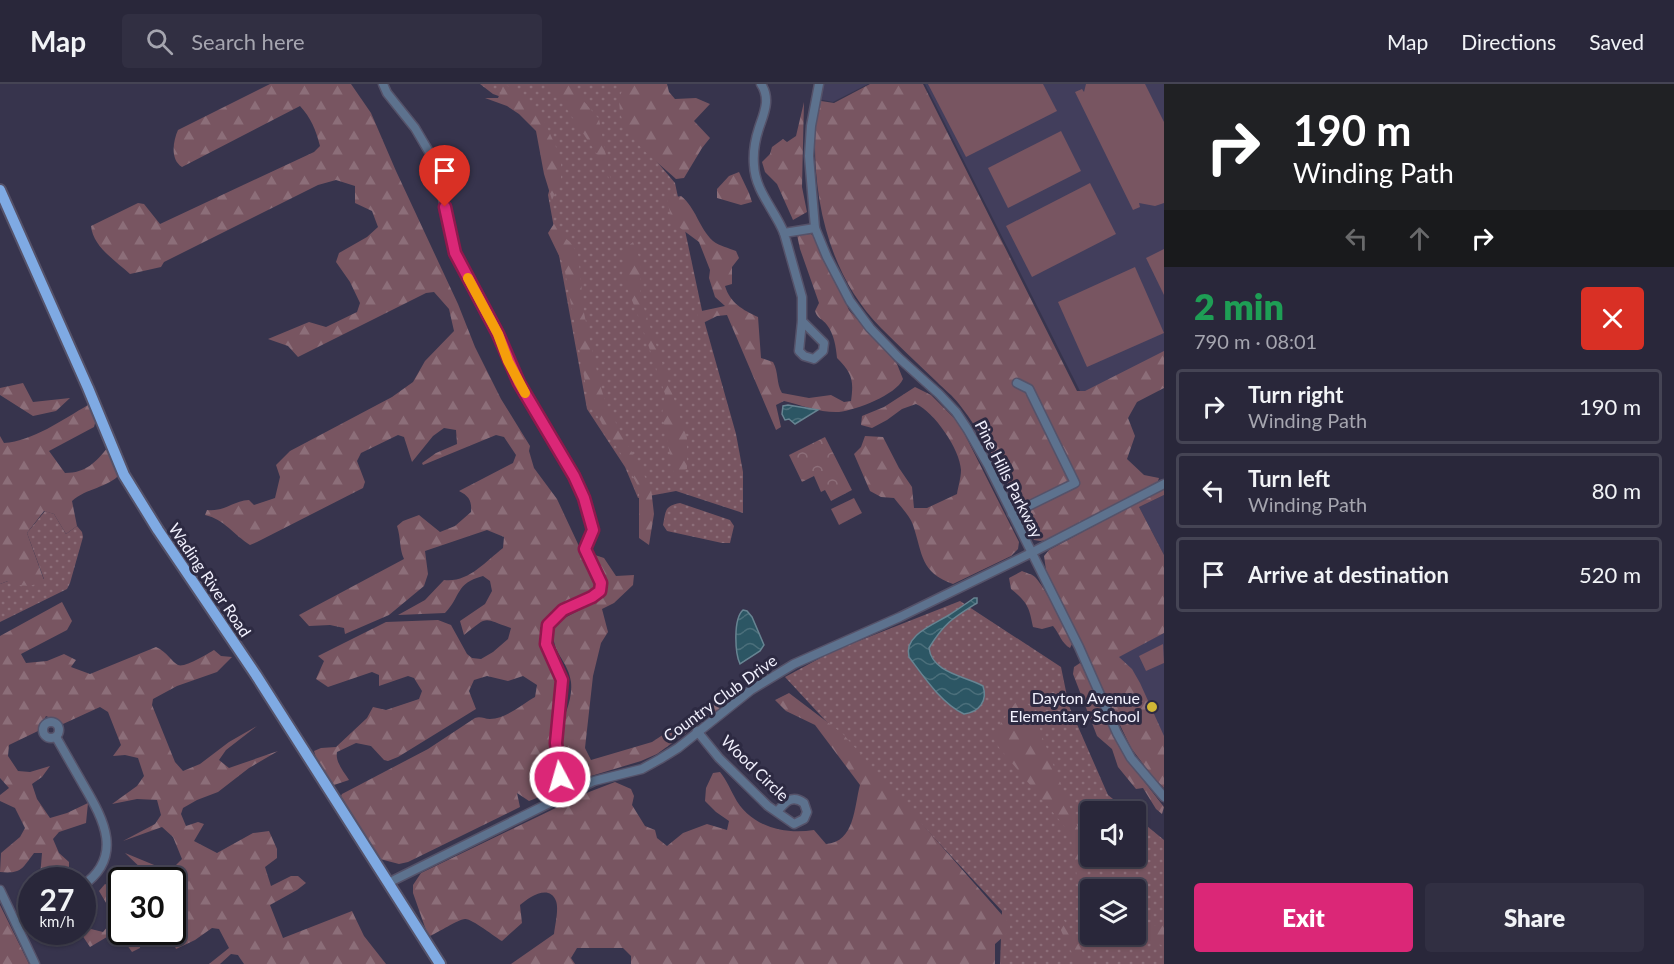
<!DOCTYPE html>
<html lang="en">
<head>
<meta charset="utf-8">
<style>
	:root { --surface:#29273a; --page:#312f42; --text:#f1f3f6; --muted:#a5a5af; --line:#454454; --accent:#db2777 }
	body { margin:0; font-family:Lato,sans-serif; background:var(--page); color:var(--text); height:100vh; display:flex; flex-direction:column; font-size:22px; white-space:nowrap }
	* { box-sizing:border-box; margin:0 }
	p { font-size:20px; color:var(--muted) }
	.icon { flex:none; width:33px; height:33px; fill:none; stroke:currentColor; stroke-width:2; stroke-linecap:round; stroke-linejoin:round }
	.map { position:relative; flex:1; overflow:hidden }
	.sheet { display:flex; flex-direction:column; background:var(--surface); width:510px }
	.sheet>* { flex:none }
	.banner { background:#202124; color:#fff; overflow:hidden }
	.tools { position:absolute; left:1080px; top:717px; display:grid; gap:12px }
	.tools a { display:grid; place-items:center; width:66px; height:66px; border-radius:6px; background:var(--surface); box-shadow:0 2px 4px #0004,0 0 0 2px var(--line); font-size:30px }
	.speed { position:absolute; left:18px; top:783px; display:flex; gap:12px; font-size:30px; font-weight:700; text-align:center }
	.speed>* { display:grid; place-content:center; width:78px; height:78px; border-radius:50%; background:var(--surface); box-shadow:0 2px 4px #0004,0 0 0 2px var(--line); line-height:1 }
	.speed small { font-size:15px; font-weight:400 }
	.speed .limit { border:3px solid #111; border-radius:9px; background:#fff; color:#111 }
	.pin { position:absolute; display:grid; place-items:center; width:51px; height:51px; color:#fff; margin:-62px -26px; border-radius:50% 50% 50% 0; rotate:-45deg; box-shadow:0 0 6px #0007 }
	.pin .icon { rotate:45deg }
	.me { position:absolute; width:66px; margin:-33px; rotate:354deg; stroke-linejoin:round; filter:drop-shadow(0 0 4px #0008) }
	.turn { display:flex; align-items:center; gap:21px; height:126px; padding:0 30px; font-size:27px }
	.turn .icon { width:78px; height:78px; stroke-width:2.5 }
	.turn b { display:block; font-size:42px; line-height:51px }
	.lanes { display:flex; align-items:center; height:57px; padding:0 30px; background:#0003; justify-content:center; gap:30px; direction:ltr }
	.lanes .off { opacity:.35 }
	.round { display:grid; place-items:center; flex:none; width:63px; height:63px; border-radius:6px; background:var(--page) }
	.summary { display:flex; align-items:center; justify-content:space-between; height:102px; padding:0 30px }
	h1 { font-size:36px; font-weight:800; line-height:45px; color:#1e9e55 }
	.cta { display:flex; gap:12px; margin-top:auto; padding:12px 30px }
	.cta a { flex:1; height:69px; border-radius:6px; background:var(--accent); color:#fff; font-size:24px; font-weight:800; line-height:69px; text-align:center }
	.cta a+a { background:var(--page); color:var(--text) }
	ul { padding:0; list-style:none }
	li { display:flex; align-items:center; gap:18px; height:75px; margin:0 12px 9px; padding:0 18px; border:3px solid var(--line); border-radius:6px }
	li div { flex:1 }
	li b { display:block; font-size:22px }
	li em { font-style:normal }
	header { display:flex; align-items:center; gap:36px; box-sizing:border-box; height:84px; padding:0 30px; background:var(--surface); border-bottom:2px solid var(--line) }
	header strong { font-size:28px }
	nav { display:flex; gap:33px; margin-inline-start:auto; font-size:21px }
	.search { width:420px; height:54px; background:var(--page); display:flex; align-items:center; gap:15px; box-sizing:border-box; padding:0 21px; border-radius:6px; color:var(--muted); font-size:22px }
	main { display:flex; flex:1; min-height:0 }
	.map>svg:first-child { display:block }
	.built { fill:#423e5c }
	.grass { fill:url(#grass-dots); fill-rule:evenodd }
	.forest { fill:url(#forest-firs) }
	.park { fill:url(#park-crowns) }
	.pitch { fill:#785561 }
	.water { fill:url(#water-waves); stroke:#678492; stroke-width:1.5 }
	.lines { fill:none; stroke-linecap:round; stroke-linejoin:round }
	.minor-casing { stroke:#555269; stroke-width:11 }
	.major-casing { stroke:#555269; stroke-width:14 }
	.minor { stroke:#5d728e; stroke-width:8 }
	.major { stroke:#7faae3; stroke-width:10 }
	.route-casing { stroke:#8e194d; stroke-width:15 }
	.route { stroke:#db2777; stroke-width:10 }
	.slow { stroke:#f59e0b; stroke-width:10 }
	.poi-dot { fill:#d1b736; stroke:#2d2a42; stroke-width:2 }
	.labels { text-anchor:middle; stroke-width:6; stroke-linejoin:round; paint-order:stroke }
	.street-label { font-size:16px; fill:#f1f0fd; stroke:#2d2a42 }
	.poi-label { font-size:16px; fill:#f1f0fd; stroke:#2d2a42; text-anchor:end }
</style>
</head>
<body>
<header>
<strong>Map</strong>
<div class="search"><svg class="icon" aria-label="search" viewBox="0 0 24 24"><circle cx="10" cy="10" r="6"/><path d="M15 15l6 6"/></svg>Search here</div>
<nav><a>Map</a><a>Directions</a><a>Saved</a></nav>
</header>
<main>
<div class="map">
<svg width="1164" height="880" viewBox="0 0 1164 880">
	<defs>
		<pattern id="grass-dots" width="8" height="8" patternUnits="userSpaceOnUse" patternTransform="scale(1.5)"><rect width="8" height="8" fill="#785561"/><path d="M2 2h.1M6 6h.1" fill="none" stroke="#8c6e79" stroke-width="1.8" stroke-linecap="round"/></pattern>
		<pattern id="forest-firs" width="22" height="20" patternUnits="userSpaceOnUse" patternTransform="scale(1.5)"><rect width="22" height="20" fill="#785561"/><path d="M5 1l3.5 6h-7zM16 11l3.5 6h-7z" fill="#8c6e79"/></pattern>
		<pattern id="park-crowns" width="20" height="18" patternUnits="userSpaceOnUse" patternTransform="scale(1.5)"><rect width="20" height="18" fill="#785561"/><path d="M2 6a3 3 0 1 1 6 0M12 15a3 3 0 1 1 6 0" fill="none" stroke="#8c6e79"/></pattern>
		<pattern id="water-waves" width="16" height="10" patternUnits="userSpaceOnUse" patternTransform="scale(1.5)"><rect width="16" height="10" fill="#2c5664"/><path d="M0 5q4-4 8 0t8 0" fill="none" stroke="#4b6f7b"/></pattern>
	</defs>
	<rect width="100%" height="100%" fill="#37344d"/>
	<g class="built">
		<path d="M822 0H868L833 18 818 15Z"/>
		<path d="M925 0H1164V269L1082 311Z"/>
		<path d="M1164 411V471L1139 423Z"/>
		<path d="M1164 549V672L1114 574Z"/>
	</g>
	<g class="grass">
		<path d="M480 0H628L635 52 675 99 704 236 736 350 743 388V429L676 407 638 414 625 383 587 325 548 111 557 77 533 24 493 10Z"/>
		<path d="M680 419 730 436 734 442 730 459H722L667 447 663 441C666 427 664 422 680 419Z"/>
		<path d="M45 427 54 430 66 450 77 442 82 448 83 453 70 499 67 505 0 538V500L8 497 44 495 27 449Z"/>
		<path d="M960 517 1061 583 1069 622 1108 711 1128 727 1090 728V772H1136V733L1164 756V880H1000L1002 827 785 593 833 567ZM1090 806H1136V850H1090Z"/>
	</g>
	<g class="forest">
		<path d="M270 0H351L371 29 396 87 458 220 475 263 501 315 530 362 529 367 534 384 557 415 592 490 595 501 593 505 584 512 564 520 550 529 540 544V561L558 601 551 658 554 702 552 708 529 717 517 709 520 723 408 778 399 780 380 775 341 712 342 710 428 665 475 634C481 632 484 635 490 635 506 635 522 620 535 613L537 601 523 592 508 597 487 592 474 596 469 607 476 625 398 673 388 677 384 676 371 662 356 659 337 668C335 678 344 688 349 696L334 701 317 677 314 667 321 664 336 663 367 634 373 623 386 626 419 615 422 607 414 594 408 592 379 602V591L372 588 328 603 316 595 324 577 318 572 386 538 438 536 451 541 467 570 472 574 481 575 493 568 508 555 511 544C482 534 489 531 464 551L460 537 485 520 492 507 490 497 483 492C455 499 461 513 445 529L398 531 425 516 444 496C468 499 485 478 503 464L504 453 487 446 425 467 428 490 424 502 389 531 345 550 344 544 330 541 309 542 299 531 404 475C399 464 401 454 397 442L403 437 419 431 440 448 455 442 471 428C472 417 469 412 459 407L513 379 516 371 504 353 496 351 423 381 422 379 436 369 457 360 456 346 444 344 433 352 412 378 404 353 398 351 361 369 357 377 365 398 363 404 257 458 250 461C234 451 224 435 205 431L207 426C225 428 232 417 249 416L254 421 275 414 280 393 276 381 290 367 392 313 413 298 425 277 454 247 449 225 434 208 426 209 298 273 288 262 268 255 309 238 326 243 357 228 360 219 350 198 336 178 339 169 367 153 378 143 372 127 355 119V102L336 96 318 101 164 178 161 183 130 190C116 177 93 163 91 142L138 119 144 120 160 140 314 68 320 62C316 46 311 34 300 22L182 83C170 76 173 57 178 46Z"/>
		<path d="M504 0 522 10 542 32 561 74V95L552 116 544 90 536 47 519 30 507 22 485 14H498Z"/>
		<path d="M550 0H569L599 35 612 103 603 79Z"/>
		<path d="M624 0H667L669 8 675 15 696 14 710 20 694 37 710 54 702 64 684 94 676 95C654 74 614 49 620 13 621 9 623 4 624 0Z"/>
		<path d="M870 0H923L1077 307H1085L1164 267V304L1137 318 1128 334 1135 352 1127 375 1144 391 1159 394 1157 400 1047 456 1040 457 1034 456C1011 410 991 360 959 320 953 312 944 305 937 298 918 280 899 262 881 244 823 185 809 98 817 19L821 17 834 19Z"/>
		<path d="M804 18 802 103 807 128 793 136 777 100 765 88 762 78 770 70 772 63 783 55 787 58 796 52Z"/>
		<path d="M739 88 749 109 752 118 741 121 717 114V105L729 92Z"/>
		<path d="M681 112C696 124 699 144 713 157 719 162 729 164 736 167L739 174 732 183V200L725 202C730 219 743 226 758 233L761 274 773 278C779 289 776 299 782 309L809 314 831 311 844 318 851 317C854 296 852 289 837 274 836 263 834 250 827 241 822 234 818 236 815 227L819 219 800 165 797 151 811 150 815 153 849 226 897 280 903 295C896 311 856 326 839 328 821 329 801 321 784 317L776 321 781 343 776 346 727 231 717 232 699 241 697 228 725 222 715 213 709 194 710 186 699 158 672 138 667 115Z"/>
		<path d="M557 135 558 148 570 158 578 170 584 229 600 301 607 322 651 404 654 430 649 461 639 454V404L621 370 595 328 588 314 564 182 548 149Z"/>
		<path d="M633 158 641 178 640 212 687 354V385L674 391 662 330 665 310 639 234 622 191 625 179 622 167Z"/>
		<path d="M23 299 33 318 70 314 56 327 33 332 0 311V304Z"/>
		<path d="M915 303 931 311 959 339 1019 458 1018 465 1011 472 953 500C920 488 923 471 913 441 910 432 900 422 894 414L881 413 870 407 854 370 861 363 865 352 883 353 899 384 912 403 914 424H927L957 410C958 403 961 394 961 386 960 365 934 328 916 320L902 325 887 336 872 344 861 341 862 332 884 323Z"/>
		<path d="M88 321 96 336 94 343 49 367 65 389C86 389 96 378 108 363L120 390C108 404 86 404 72 417L77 442 66 450 54 430 44 427 27 449 44 496C31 504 22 503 8 497L0 500V352L4 359C33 357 62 336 88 321Z"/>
		<path d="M1164 404V411L1139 423 1164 471V549L1119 573 1132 585 1140 599 1164 652V704L1153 693 1131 664 1046 486 1044 472 1049 466Z"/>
		<path d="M595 471 604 474 616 492 634 491 633 501 614 519 602 525 608 548 601 559 593 592 585 664 591 676 652 658 716 616 721 618 719 625 657 670 641 677 591 692 580 693 566 685C562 673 559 661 561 648 563 631 573 617 571 598 568 574 545 565 557 538L604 513 607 498Z"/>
		<path d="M1022 487C1026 489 1032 490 1035 493 1045 503 1066 545 1072 560L1070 564C1062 560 1059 549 1053 542L1042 545 1033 543C1029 522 1027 518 1011 505L1009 494Z"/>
		<path d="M62 518 72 537 67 546 21 570 26 579 47 577 64 570 76 576 71 583 90 590 156 563C167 568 172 578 178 581 185 584 207 570 214 566L221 572 232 573 217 588 177 602 153 615 152 621 175 678 183 687 200 680 229 658 257 642 226 666 219 676 229 684 278 667 249 684 218 708 197 716 183 724 181 730 186 742 198 738 204 740 194 757 217 769 253 749 269 747 277 765V774L265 783 271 802 291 792H298L306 799 297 806 270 821 283 854 352 827 364 852 386 880H244L238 871 231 870 220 880H209L229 864 219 845 212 844 195 856 176 865 173 857 185 841 179 827 173 824 172 796H148L144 787 125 769 159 783 175 782 182 775 173 753 162 743 123 757 155 740 161 731 157 716 137 715 112 720 137 702 144 692 138 674 125 671 113 672 121 661 108 628 100 623 63 640 46 632 38 647 9 661 8 672 18 687 30 688 50 682 42 693 32 700 37 715 50 734 67 729 88 719 86 739 59 748 53 755 59 769 69 778V792L66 796H43L40 793 42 769H34C22 785 21 790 0 788L1 769 20 753 25 744 15 724 0 717V711L9 704 0 694V552Z"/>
		<path d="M1080 579 1086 587 1101 626 1118 660 1143 696 1164 723 1162 730 1156 725 1143 704 1136 705 1118 683 1112 665 1097 652 1073 590 1074 583Z"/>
		<path d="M789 609 843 650 1010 840V847L995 860V880H631V872L623 864H577L571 874 575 880H511L554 850C555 841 559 825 556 817 549 799 528 814 520 821L522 839 502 857C495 853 471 834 465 835 457 836 439 848 430 852L427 849 413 809V801L421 789 589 708 615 698 631 705 634 712 632 721 645 742 655 746 657 754 667 762 683 749 707 740 727 746 729 737 716 728 705 717 706 704 713 689 720 688C727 697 729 703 734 712 749 742 783 751 814 746L826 760C855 758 854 723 860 701L815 641 786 627 775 616Z"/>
		<path d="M1018 615 1034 624 1042 652 1084 759V801L1105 805 1090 806V833L1081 818 1070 749 997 661 992 652Z"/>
		<path d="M105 800 121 807 122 848H141L140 864 132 868 117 847 90 863 80 848H82L83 834 91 845 103 848 115 834 99 807Z"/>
		<path d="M0 821 29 880H0Z"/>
		<path d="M1061 832C1072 847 1081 863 1088 880H1078L1065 856 1056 834Z"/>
		<path d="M1164 839V863L1153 856 1134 858 1105 854 1103 851 1136 850V842L1143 845Z"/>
	</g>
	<path class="park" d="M825 353 852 406 831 417 825 406 821 408 814 392 802 398 789 371Z"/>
	<g class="pitch">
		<path d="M928 0H1043L1057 27 966 73Z"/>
		<path d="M1086 0H1145L1164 38V119L1155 122 1139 119 1140 123 1133 126 1075 8 1082 5 1084 8Z"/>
		<path d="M1061 47 1081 87 1008 124 988 84Z"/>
		<path d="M1090 99 1116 150 1032 193 1006 142Z"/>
		<path d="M1164 165V211L1146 174Z"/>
		<path d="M1135 183 1164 249 1087 283 1058 218Z"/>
		<path d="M854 414 862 429 839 441 831 425Z"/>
		<path d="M1163 560 1164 579 1146 587 1139 572Z"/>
	</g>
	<g class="water">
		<path d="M788 321 818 326 795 340 789 335 785 336 782 330 783 322Z"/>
		<path d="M974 514H977V519C953 534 944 539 929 564 932 589 965 592 983 602 988 617 979 628 964 630 941 619 924 593 909 573 903 551 935 540 949 531 958 525 966 520 974 514Z"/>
		<path d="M743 526 747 527 752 533 764 561 760 567 740 580C735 569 733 535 743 526Z"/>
	</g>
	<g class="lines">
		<g class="minor-casing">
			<g id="minor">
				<path d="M383 0 387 9 415 44 435 78 455 169 498 250 519 299 574 392 584 414 593 446 585 465 601 499 600 507 592 513 563 526 548 541 546 560 562 596 556 659 560 693 569 709"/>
				<path d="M761 0C771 15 764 29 759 44 755 56 753 69 754 81 755 107 775 126 784 149"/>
				<path d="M819 0 811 42 809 72 815 144 827 173 850 217 870 244 899 274 939 310 956 328 968 346 988 381 1079 563 1117 649 1131 674 1164 713"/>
				<path d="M802 237 824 259 823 267 814 275 804 272 799 267 802 237V213L784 149 815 144"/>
				<path d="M1012 430 1075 399 1029 305 1017 299"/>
				<circle cx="51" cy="646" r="8"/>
				<path d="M697 647 719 674 768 722 794 740 804 735 807 728 804 719C792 710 785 718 777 728"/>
				<path d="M56 653C65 669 75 686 84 702 104 736 124 773 82 802"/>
				<path d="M388 799 594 697 642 685 660 675 678 664 751 606 794 580 900 533 1031 469 1164 400"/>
				<path d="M0 806 35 880"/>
				<path d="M16 839 32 831"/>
			</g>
		</g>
		<g class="major-casing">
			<path id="major" d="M0 106 88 304 124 391 158 446 256 591 440 880"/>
		</g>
		<use href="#minor" class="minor"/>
		<use href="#major" class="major"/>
	</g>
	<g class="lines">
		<g class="route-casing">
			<path id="route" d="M445 123 455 169 498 250 519 299 574 392 584 414 593 446 585 465 601 499 600 507 592 513 563 526 548 541 546 560 562 596 556 659 560 693"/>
		</g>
		<use href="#route" class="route"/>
		<path class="slow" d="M468 194 498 250 508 277 525 309"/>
	</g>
	<circle class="poi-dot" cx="1152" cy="623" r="6"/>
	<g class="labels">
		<g class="street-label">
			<text transform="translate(1009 395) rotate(63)" y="6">Pine Hills Parkway</text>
			<text transform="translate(210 496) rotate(56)" y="6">Wading River Road</text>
			<text transform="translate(720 614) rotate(-36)" y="6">Country Club Drive</text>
			<text transform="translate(755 684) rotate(44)" y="6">Wood Circle</text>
		</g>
		<g class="poi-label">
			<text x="1140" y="620">Dayton Avenue<tspan x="1140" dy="18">Elementary School</tspan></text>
		</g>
	</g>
</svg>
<div class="tools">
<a><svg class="icon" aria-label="sound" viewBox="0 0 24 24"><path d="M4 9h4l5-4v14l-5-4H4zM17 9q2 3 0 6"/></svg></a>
<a><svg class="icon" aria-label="layers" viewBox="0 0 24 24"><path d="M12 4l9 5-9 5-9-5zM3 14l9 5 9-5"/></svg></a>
</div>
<div class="speed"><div>27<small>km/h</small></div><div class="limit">30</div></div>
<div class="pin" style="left:445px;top:123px;background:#d93025"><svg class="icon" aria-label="arrive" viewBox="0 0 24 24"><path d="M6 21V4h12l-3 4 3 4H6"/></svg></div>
<svg class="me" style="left:560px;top:693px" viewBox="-20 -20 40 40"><circle r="17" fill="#db2777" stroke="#fff" stroke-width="3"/><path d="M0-11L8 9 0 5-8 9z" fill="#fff"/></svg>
</div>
<section class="sheet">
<div class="banner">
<div class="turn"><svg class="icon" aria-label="right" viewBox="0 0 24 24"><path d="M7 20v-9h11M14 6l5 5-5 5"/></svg><div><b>190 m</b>Winding Path</div></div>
<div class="lanes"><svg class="icon off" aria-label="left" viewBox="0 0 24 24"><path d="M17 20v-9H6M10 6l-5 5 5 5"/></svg><svg class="icon off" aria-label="ahead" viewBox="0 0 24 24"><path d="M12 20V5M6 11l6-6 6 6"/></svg><svg class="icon" aria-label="right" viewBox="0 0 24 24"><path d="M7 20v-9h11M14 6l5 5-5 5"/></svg></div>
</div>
<div class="summary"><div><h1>2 min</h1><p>790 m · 08:01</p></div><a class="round" style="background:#d93025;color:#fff"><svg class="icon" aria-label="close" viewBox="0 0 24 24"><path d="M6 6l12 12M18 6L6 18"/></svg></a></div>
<ul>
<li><svg class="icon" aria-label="right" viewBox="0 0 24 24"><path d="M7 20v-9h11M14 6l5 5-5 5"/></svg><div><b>Turn right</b><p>Winding Path</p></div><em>190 m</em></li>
<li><svg class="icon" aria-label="left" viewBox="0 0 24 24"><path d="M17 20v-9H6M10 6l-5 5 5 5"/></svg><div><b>Turn left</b><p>Winding Path</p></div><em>80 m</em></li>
<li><svg class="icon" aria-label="arrive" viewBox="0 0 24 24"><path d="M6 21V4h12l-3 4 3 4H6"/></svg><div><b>Arrive at destination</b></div><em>520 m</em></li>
</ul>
<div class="cta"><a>Exit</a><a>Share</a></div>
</section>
</main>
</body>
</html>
